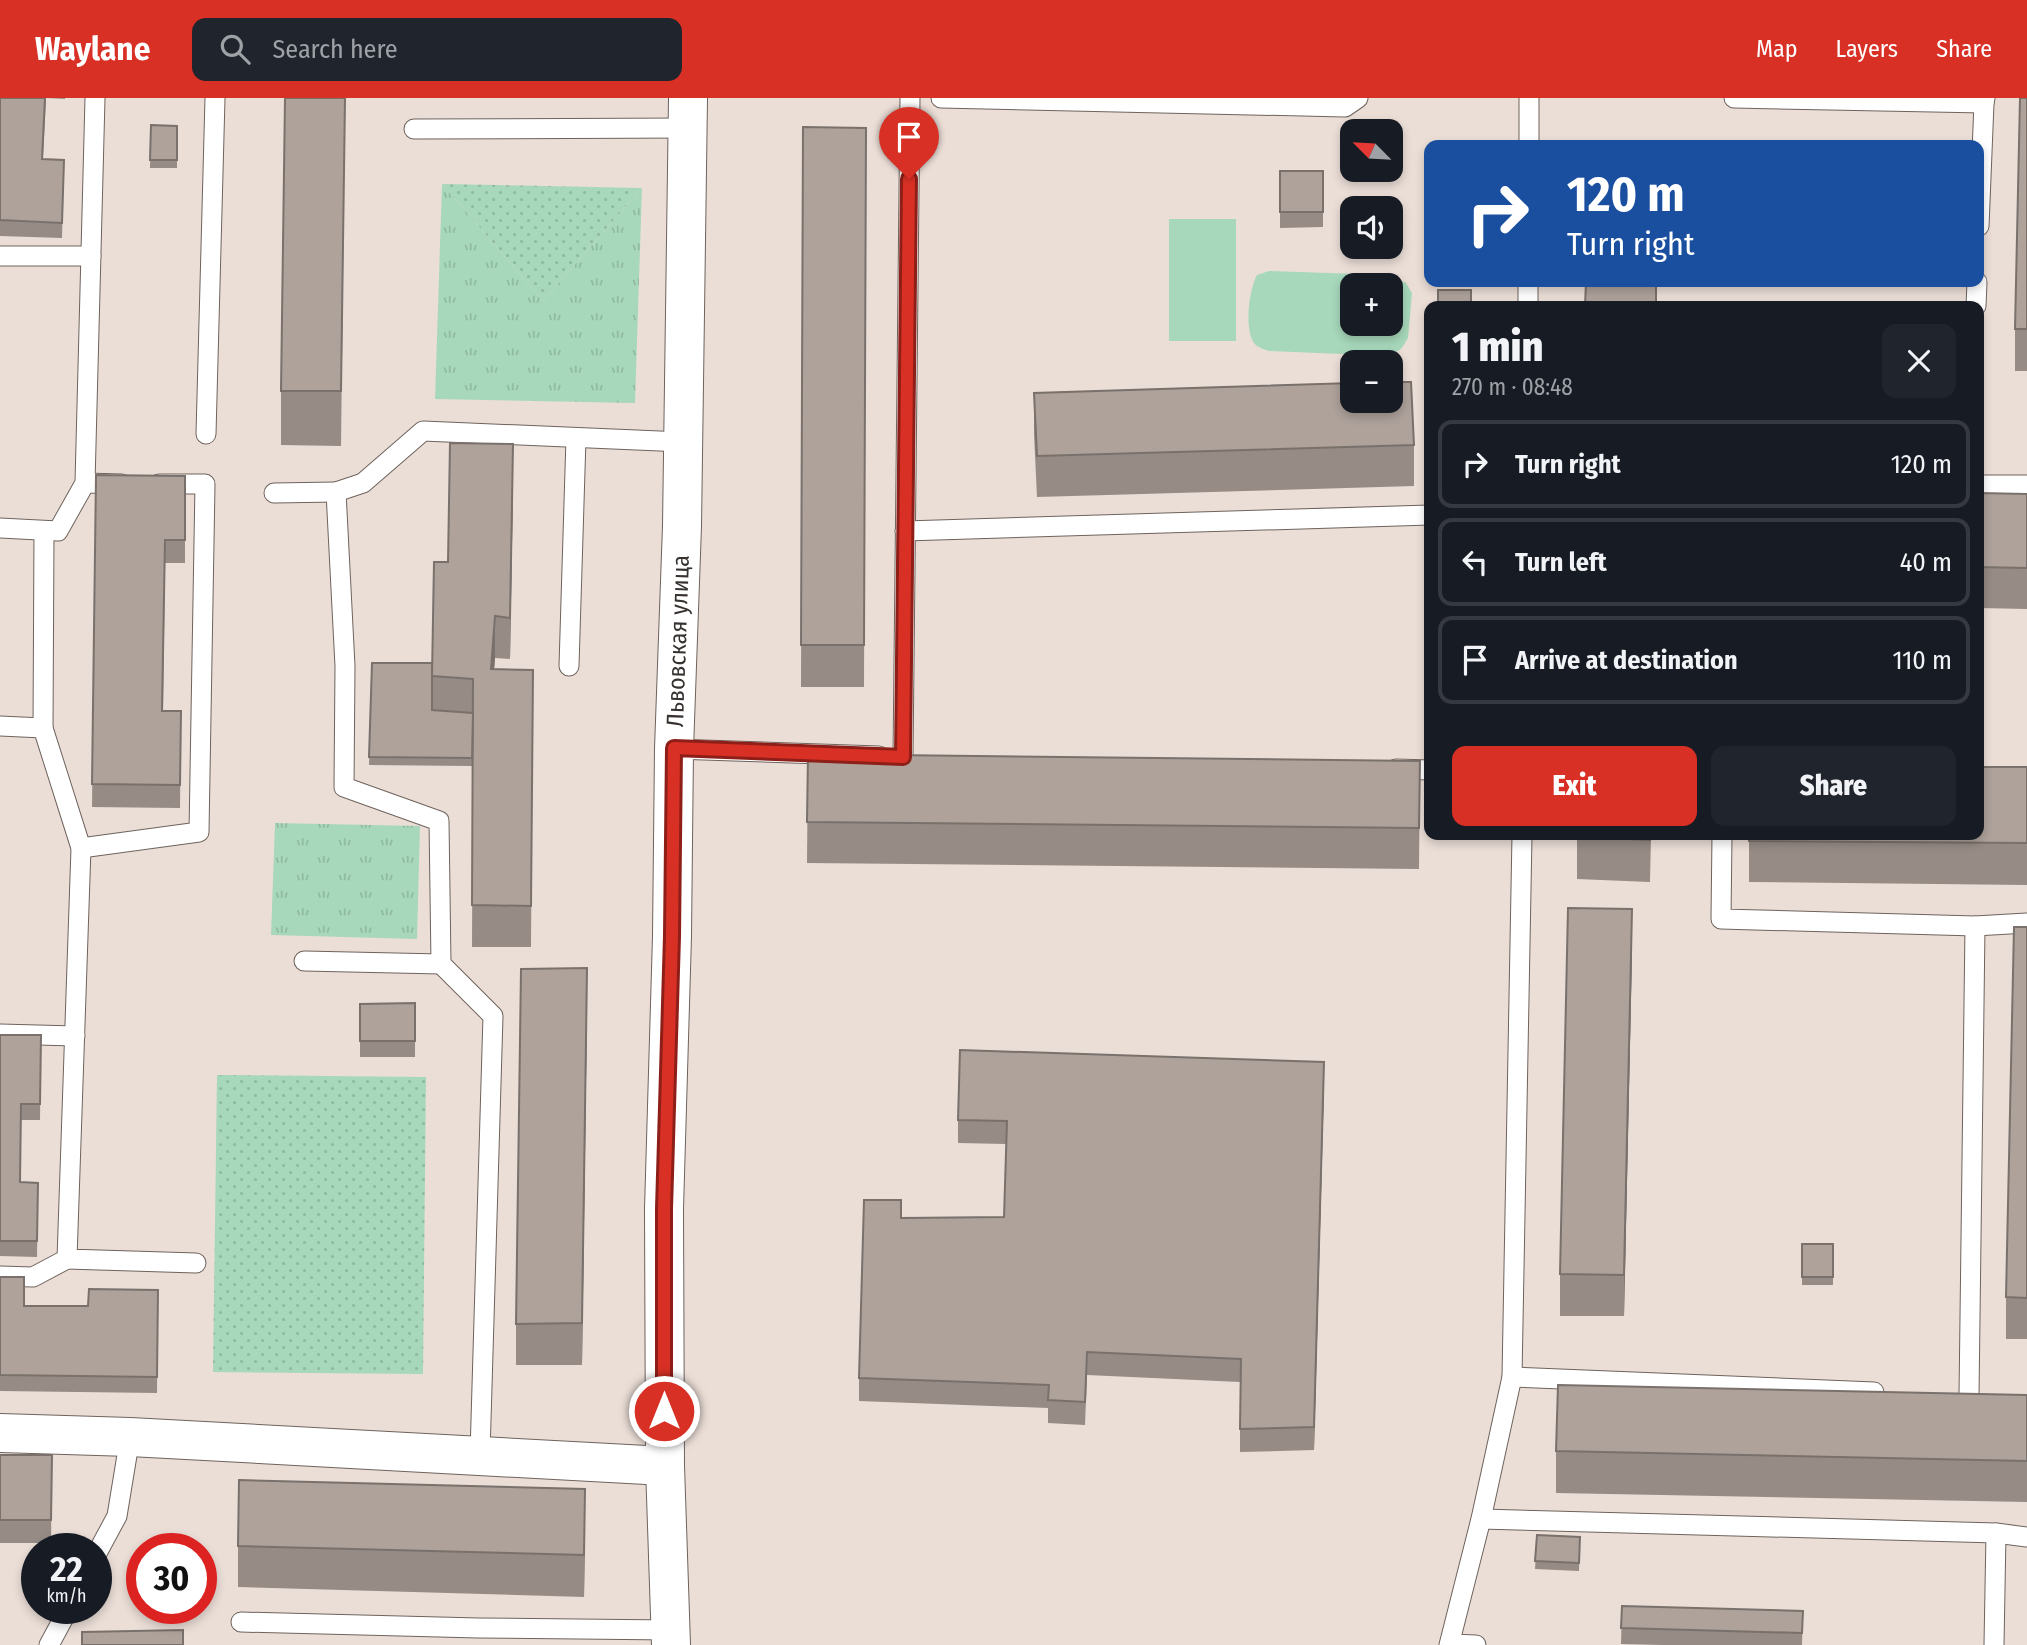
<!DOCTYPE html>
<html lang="en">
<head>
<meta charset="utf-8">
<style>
	:root { --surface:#171b24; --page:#20242c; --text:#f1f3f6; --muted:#9ea1a6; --line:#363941; --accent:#d93025 }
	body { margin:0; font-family:"Fira Sans Condensed",sans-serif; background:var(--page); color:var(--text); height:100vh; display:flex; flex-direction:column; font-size:26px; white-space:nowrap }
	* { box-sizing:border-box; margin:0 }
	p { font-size:23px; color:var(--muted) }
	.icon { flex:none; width:38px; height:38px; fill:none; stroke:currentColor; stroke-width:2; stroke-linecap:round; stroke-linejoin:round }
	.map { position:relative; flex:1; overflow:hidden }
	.details { position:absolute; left:1424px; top:203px; width:560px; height:539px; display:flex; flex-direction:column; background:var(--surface); border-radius:14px; box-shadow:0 4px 10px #0003 }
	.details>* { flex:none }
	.guide { position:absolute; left:1424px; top:42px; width:560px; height:147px; border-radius:14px; box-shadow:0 4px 10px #0003; background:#1a4fa0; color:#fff; overflow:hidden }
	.needle { width:46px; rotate:294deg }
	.fabs { position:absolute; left:1340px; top:21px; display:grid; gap:14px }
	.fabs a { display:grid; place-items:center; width:63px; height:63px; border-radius:14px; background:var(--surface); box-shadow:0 4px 10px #0003; font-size:35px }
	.speed { position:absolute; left:21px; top:1435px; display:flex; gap:14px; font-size:35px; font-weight:700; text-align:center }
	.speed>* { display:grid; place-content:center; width:91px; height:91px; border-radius:50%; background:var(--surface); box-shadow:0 4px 10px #0003; line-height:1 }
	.speed small { font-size:18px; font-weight:400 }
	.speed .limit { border:10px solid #d22; background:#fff; color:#111 }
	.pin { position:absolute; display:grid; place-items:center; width:60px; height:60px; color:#fff; margin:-72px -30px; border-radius:50% 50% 50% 0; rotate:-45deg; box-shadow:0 0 7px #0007 }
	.pin .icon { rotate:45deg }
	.me { position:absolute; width:77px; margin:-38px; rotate:0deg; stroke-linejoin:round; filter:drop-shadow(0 0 5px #0008) }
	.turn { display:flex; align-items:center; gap:24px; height:147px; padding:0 28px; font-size:32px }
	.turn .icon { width:91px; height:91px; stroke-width:2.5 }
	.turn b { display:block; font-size:49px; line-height:60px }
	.round { display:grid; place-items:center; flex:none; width:74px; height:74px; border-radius:14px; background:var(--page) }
	.summary { display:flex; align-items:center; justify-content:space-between; height:119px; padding:0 28px }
	h1 { font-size:42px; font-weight:800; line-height:52px }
	.cta { display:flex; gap:14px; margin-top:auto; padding:14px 28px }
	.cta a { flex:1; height:80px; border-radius:14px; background:var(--accent); color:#fff; font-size:28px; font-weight:800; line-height:80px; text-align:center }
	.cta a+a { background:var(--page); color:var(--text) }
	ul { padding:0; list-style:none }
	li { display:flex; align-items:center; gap:21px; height:88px; margin:0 14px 10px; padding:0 14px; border:4px solid var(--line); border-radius:14px }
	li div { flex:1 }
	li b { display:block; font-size:26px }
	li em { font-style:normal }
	header { display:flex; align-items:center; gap:42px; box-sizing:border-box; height:98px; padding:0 35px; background:var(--accent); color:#fff }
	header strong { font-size:33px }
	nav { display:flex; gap:38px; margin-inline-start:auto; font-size:24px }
	.search { width:490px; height:63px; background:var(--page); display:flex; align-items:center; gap:18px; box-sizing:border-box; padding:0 24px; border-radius:14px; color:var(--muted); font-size:26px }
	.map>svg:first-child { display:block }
	.grass { fill:url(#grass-dots) }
	.park { fill:url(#park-tufts) }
	.pitch { fill:#a7d8bb; fill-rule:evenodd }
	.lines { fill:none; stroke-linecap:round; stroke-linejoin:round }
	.lane-casing { stroke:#6e635d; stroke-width:21 }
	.street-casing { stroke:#6e635d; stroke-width:40 }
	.lane { stroke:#fff; stroke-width:19 }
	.street { stroke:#fff; stroke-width:38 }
	.wall { fill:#968b85 }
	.shaded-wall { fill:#7a716c }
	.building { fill:#aea29b; stroke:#7a716c; stroke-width:2 }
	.route-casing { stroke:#8d1f18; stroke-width:18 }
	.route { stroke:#d93025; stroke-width:12 }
	.labels { text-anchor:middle; stroke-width:5; stroke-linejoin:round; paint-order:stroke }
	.street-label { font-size:24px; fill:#37322f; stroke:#fff }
</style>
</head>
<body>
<header>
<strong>Waylane</strong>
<div class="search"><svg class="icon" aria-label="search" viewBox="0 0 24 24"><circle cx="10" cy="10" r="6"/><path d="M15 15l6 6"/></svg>Search here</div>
<nav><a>Map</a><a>Layers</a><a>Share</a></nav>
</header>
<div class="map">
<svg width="2027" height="1547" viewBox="0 0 2027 1547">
	<defs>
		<pattern id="grass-dots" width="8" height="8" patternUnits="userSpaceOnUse" patternTransform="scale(1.75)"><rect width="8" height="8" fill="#a7d8bb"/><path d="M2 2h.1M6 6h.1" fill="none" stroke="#90baa1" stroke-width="1.8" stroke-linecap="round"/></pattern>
		<pattern id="park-tufts" width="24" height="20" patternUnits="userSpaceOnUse" patternTransform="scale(1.75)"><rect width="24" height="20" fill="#a7d8bb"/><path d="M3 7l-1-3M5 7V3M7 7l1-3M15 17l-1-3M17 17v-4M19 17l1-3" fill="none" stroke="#90baa1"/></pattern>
	</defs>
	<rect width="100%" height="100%" fill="#ebded7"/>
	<g class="grass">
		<path d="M442 86 642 90 543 203Z"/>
		<path d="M217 977 426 979 423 1276 213 1274Z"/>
	</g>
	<g class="park">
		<path d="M442 86 543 203 642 90 635 305 435 301Z"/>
		<path d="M275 725 420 728 417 841 271 837Z"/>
	</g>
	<g class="pitch">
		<rect x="1169" y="121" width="67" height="122"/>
		<path d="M1269 173 1388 177 1406 185 1412 195 1408 240 1402 250 1390 258 1269 253C1263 251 1257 249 1254 245 1244 230 1249 192 1257 177ZM1353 187H1391V226H1353Z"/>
	</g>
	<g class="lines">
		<g class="lane-casing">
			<g id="lane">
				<path d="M941 0 1345 9 1358 0"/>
				<path d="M1734 0 1984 5 1985 0"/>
				<path d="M414 31 688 30"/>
				<path d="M1529 47V0"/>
				<path d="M1979 128 1984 5"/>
				<path d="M0 158H91"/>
				<path d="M1528 208V184"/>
				<path d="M1976 208 1977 184"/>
				<path d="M206 336 215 0"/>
				<path d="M85 385 122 386"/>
				<path d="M1979 387H2027"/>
				<path d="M274 395 336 394"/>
				<path d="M0 430 58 433 85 385 95 0"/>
				<path d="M905 433 1430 417"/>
				<path d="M569 568 576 340"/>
				<path d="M0 628 43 630 81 750 67 1161 196 1165"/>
				<path d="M43 630 44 433"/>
				<path d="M674 651 879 658"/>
				<path d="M903 659 910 0"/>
				<path d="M1396 671 1430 672"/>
				<path d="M1722 737 1721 821 1975 828 2027 825"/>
				<path d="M81 750 199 734 205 386H159"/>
				<path d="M304 863 441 866"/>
				<path d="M0 936 75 938"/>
				<path d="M0 1178 33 1179 67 1161"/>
				<path d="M1512 1279 1874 1294"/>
				<path d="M1969 1298 1975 828"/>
				<path d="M480 1356 493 918 441 866 439 723 344 689 345 568 336 394 363 385 423 333 683 344"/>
				<path d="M1481 1421 1996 1435 2027 1439"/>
				<path d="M96 1457 117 1418 130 1339"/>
				<path d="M241 1524 478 1530 671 1532"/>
				<path d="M1450 1546 1476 1547"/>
				<path d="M49 1547 69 1510"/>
				<path d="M1449 1547 1481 1421 1512 1279 1522 737"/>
				<path d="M1994 1547 1996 1435"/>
			</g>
		</g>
		<g class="street-casing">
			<g id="street">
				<path d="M0 1335 130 1339 665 1368"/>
				<path d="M671 1547 665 1368 664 1111 672 838 674 651 682 428 688 0"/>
			</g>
		</g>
		<use href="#lane" class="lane"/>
		<use href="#street" class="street"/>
	</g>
	<g class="wall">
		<path d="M0 0H65V1L46 0 43 61 64 62 62 140 0 138Z"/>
		<path d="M345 0 341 348 281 347V293Z"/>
		<path d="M2027 0V273H2015V231Z"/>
		<path d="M151 27 177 28V70H150Z"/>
		<path d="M803 29 866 30 864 589H801Z"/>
		<path d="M1280 73H1323V129L1280 130Z"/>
		<path d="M1034 295 1414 347V388L1037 399 1034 336Z"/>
		<path d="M96 377 185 378V465H165L163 613H181L180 710 92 709Z"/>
		<path d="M513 387 510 561 495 560 494 571 533 572 531 849H472L473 633 472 668 369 667 372 565 432 578 448 464Z"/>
		<path d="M1979 395 2027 396V511L1979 510Z"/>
		<path d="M808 656 1420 663 1419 771 807 765Z"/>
		<path d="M2027 669V787L1749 784V737Z"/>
		<path d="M1577 737H1651L1650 784 1577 781Z"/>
		<path d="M2027 829V1241H2006V1199Z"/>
		<path d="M1632 853 1624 1218H1560V1176Z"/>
		<path d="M415 905V959H360V906Z"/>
		<path d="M587 912 582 1267H516V1226Z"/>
		<path d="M0 937H41L40 1022H21L20 1085H38L37 1159 0 1158Z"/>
		<path d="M1324 987 1314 1352 1240 1354V1284L1087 1277 1085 1327 1048 1325V1310L859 1303V1280L901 1120 1004 1119 1006 1046 958 1045V1022Z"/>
		<rect x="1802" y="1146" width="31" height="41"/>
		<path d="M0 1179 24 1208H88L158 1192 157 1295 0 1293Z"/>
		<path d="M2027 1297V1404L1556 1395V1353Z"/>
		<path d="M0 1357H52L51 1445H0Z"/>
		<path d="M585 1433 584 1499 238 1489V1448Z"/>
		<path d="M1537 1437 1580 1439 1579 1473 1535 1471Z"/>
		<path d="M1622 1508 1803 1513 1802 1547H1663L1621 1546Z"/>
	</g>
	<g class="shaded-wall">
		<path d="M513 346V387L510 561V520Z"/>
		<path d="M495 518V560L491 613V571Z"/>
		<path d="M1632 811V853L1624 1218V1177Z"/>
		<path d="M587 870V912L582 1267V1225Z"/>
		<path d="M1324 964V987L1314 1352V1329Z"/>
		<path d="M585 1391V1433L584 1499V1457Z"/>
	</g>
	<g class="building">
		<path d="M0 0H45L42 61 64 62 62 125 0 122Z"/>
		<path d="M285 0H345L341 293H281Z"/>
		<path d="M2020 0H2027V231H2015Z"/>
		<path d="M151 27 177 28V62H150Z"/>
		<path d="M803 29 866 30 864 547H801Z"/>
		<rect x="1280" y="73" width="43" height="41"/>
		<path d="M1586 184H1656V208H1585Z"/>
		<rect x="1438" y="192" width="33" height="16"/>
		<path d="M1391 284H1411L1414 347 1037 358 1034 295 1353 285V303H1391Z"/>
		<path d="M450 345 513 346 510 520 495 518 491 571 533 572 531 808 472 807 473 581 432 578 434 464H448Z"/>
		<path d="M96 377 185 378V442H165L162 613H181L180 687 92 686Z"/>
		<path d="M1979 395 2027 396V470L1979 469Z"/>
		<path d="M372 565H432V612L473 615 472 660 369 659Z"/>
		<path d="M808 656 1420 663 1419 730 807 724Z"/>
		<path d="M1979 669H2027V745L1749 743V737H1979Z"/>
		<path d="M1577 737H1650V742L1577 739Z"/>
		<path d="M1568 810 1632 811 1624 1177 1560 1176Z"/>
		<path d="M2014 829H2027V1200L2006 1199Z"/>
		<path d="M587 870 582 1225 516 1226 521 871Z"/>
		<path d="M415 905V943H360V906Z"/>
		<path d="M0 937H41L40 1006H21L20 1084 38 1085 37 1143H0Z"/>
		<path d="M960 952 1324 964 1314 1329 1240 1331 1241 1261 1087 1254 1085 1304 1048 1302 1049 1287 859 1280 864 1102H901V1120L1004 1119 1007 1023 958 1022Z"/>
		<rect x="1802" y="1146" width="31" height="33"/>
		<path d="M0 1179H24V1208H88L89 1191 158 1192 157 1279 0 1277Z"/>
		<path d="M1558 1287 2027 1297V1363L1556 1353Z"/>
		<path d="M0 1357H52L51 1422H0Z"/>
		<path d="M239 1382 585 1391 584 1457 238 1448Z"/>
		<path d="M1537 1437 1580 1439 1579 1465 1535 1463Z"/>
		<path d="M1622 1508 1803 1513 1802 1535 1621 1530Z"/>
		<path d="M183 1532V1547H82V1534Z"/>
	</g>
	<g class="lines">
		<g class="route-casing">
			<path id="route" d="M664 1313V1111L672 838 674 650 903 659 909 81"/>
		</g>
		<use href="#route" class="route"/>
	</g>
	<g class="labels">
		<g class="street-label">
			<text transform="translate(678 543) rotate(-88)" y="8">Львовская улица</text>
		</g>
	</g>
</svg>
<div class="fabs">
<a><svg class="needle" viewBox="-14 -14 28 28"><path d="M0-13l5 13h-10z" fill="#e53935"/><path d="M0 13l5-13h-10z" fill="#9ea1a6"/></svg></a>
<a><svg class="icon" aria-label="sound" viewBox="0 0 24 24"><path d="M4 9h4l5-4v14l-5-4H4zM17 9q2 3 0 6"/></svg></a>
<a>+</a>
<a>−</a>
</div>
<div class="speed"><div>22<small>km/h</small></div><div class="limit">30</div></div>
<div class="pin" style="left:909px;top:81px;background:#d93025"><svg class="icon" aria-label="arrive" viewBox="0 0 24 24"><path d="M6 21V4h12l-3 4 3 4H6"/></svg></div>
<svg class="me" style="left:664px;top:1313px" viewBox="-20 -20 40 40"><circle r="17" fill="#d93025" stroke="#fff" stroke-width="3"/><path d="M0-11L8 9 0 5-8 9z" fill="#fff"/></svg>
<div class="guide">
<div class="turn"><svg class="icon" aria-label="right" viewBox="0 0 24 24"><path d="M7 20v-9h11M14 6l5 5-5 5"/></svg><div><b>120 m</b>Turn right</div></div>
</div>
<section class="details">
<div class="summary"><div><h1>1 min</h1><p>270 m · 08:48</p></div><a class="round"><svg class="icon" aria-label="close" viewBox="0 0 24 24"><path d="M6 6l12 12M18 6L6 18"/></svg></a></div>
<ul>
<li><svg class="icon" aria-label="right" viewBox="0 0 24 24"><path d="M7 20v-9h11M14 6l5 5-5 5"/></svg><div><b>Turn right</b></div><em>120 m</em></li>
<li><svg class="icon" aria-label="left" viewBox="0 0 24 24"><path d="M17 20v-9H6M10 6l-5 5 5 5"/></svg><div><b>Turn left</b></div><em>40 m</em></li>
<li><svg class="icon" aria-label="arrive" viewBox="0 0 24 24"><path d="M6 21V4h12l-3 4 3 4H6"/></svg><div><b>Arrive at destination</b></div><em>110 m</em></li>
</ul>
<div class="cta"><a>Exit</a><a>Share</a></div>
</section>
</div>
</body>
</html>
